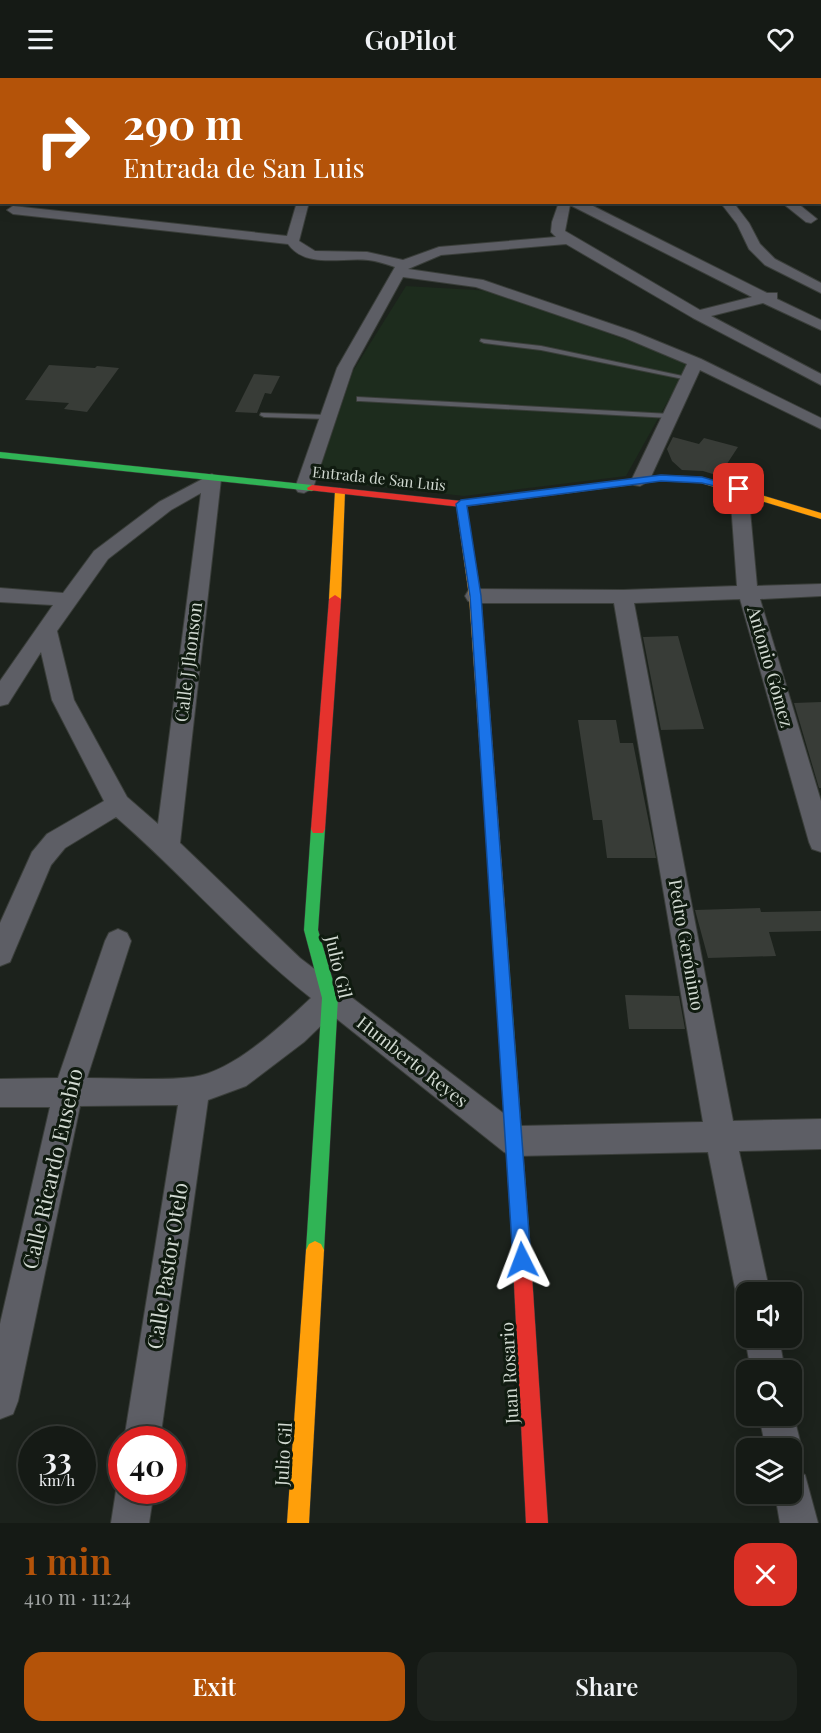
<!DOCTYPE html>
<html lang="en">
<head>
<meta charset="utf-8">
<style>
	:root { --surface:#151a15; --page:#1e231e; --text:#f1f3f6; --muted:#9da1a0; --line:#343834; --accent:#b45309 }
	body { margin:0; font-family:"Playfair Display",serif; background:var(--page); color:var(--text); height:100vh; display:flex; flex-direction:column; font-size:22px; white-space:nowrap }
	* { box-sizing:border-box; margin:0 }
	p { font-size:20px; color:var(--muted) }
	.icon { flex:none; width:33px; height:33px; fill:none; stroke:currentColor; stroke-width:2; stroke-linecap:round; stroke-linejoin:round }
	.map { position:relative; height:1445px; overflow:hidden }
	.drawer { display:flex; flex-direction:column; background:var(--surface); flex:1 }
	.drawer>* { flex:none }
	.top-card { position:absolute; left:0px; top:0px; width:822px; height:126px; box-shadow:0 3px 15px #0003,0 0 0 2px var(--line); background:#b45309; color:#fff; overflow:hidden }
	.tools { position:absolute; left:736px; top:1204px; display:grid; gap:12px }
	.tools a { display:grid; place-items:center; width:66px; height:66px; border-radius:12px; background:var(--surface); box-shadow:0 3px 15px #0003,0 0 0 2px var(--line); font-size:30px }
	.speed { position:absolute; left:18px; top:1348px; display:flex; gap:12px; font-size:30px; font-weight:700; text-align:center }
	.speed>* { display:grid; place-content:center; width:78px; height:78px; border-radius:50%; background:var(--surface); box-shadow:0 3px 15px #0003,0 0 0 2px var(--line); line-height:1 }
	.speed small { font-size:15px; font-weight:400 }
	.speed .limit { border:9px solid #d22; background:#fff; color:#111 }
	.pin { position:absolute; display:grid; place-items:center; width:51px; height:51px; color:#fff; margin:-26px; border-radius:12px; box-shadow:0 3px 9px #0006 }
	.me { position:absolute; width:66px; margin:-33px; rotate:357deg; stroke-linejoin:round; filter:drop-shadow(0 0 4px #0008) }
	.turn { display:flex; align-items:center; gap:21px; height:126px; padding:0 24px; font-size:27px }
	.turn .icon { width:78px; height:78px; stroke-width:2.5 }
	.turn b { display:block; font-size:42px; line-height:51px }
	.round { display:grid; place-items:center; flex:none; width:63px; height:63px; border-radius:18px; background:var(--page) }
	.headline { display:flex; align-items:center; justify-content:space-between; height:102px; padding:0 24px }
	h1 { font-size:36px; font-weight:600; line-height:45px; color:var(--accent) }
	.action { display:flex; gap:12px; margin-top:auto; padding:12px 24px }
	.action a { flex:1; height:69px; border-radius:18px; background:var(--accent); color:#fff; font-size:24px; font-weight:600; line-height:69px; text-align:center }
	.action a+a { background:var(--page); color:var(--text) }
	header { display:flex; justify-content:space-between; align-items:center; height:78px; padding:0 24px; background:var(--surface); font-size:27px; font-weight:600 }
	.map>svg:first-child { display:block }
	.built { fill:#1d2c1d }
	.building { fill:#383c37 }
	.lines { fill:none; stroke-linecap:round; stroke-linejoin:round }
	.lane-casing { stroke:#3a3e3a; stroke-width:2 }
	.street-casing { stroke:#3a3e3a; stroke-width:2 }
	.fast-casing { stroke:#3a3e3a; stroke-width:1 }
	.slow-casing { stroke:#3a3e3a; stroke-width:1 }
	.jam-casing { stroke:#3a3e3a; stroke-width:1 }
	.lane { fill:#5d5e65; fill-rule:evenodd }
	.street { fill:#5d5e65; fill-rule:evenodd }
	.fast { fill:#30b455; fill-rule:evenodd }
	.slow { fill:#ff9f0a; fill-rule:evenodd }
	.jam { fill:#e5322d; fill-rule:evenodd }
	.route { fill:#1a73e8; stroke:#114b97; stroke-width:1.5 }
	.labels { text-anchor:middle; stroke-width:6; stroke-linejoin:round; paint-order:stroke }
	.far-street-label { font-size:15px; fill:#d1d9d1; stroke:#101b10 }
	.street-label { font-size:18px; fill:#d1d9d1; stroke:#101b10 }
	.near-street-label { font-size:21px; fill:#d1d9d1; stroke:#101b10 }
</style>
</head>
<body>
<header><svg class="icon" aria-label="menu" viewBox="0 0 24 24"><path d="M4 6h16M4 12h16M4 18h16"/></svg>GoPilot<svg class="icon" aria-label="heart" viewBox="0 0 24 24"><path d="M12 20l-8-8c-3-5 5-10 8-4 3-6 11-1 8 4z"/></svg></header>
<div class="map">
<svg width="821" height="1445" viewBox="0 0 821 1445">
	<rect width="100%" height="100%" fill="#1c221c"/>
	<path class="built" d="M406 208 493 213 689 285 626 398 464 418 316 402 353 293Z"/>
	<g class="building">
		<path d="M49 287 95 290 97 288 119 290 87 334 64 331 69 325 25 322Z"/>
		<path d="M254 296 280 298 271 316 265 315 257 335 235 334Z"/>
		<path d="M673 359 699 366 704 360 738 369 719 398 703 393 682 392 672 383 667 371Z"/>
		<path d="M678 558 690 602 704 651 661 652 643 559Z"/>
		<path d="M821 624V710H819L794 625Z"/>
		<path d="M578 642H616L620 665H633L656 780H607L602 742H593Z"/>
		<path d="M760 830 761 834 821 833V853L769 854 776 878 708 880 695 832Z"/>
		<path d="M625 917 679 918 685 951H629Z"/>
	</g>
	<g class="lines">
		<g class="lane-casing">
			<g id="lane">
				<path d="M481 261 541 268 692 300 688 302 541 272 484 265 480 263Z"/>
				<path d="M357 319 670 336 674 338 670 340 360 323H357Z"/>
				<path d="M261 335 328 337 332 339 328 341 264 339 260 337Z"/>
			</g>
		</g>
		<g class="street-casing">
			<g id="street">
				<path d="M62 0H92L61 2Z"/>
				<path d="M148 0H158L147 2Z"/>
				<rect x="208" y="0" width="10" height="2"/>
				<path d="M275 0H285L274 2Z"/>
				<path d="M340 0H359L360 2H341Z"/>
				<path d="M461 0H498L499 2H460Z"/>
				<path d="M526 0H536L537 2H527Z"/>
				<rect x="610" y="0" width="10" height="2"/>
				<path d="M649 0H659L660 2H650Z"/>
				<path d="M751 0H761L762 2H752Z"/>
				<rect x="0" y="4" width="2" height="6"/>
				<rect x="0" y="46" width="2" height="6"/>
				<rect x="820" y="88" width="1" height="8"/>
				<path d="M297 124H309L299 163 315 173 367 174 403 182 439 169 556 159 551 154 552 144 559 124H585L767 215H777V221L821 242V252L763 225 711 238 821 296V307L693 240 566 166 441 177 408 191 483 202 635 254 701 281 821 340V351L700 292 649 403 640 408 634 407 631 403 687 286 625 260 476 209 403 199 353 290 313 410 304 415 298 414 295 410 337 290 395 189C386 186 377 183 368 182 342 179 306 191 288 166L13 136 7 132 13 128 287 158ZM570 127 752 219 700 232 565 153Z"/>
				<path d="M720 124H733L749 145 760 166 775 181 821 205V215L765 187 749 171 737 146Z"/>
				<path d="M781 124H796L817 141 811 145 806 144Z"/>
				<path d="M212 396 221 401 180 765 300 880 520 1048 703 1044 614 525H475L468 523 465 518 468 513 475 511 623 512 737 508 730 411 739 406 748 411 757 508 821 506V518L760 521 821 723V774L812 771 809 764 740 521 634 525 733 1043 821 1041V1071L739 1073 770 1215H747V1229L741 1227 736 1215 708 1074 515 1078 504 1074 332 937 304 964 246 1008 208 1022 160 1362H124L178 1027 80 1028 18 1323 13 1336 0 1341V1246L50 1029H0V1001L58 1000 105 863 109 855 118 851 127 855 131 863 87 1000C122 1000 159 1003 193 999 233 994 282 947 311 920 241 865 183 797 116 739L65 770 51 787 10 884 0 888V845L32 774 47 756 104 723 52 622 41 574 8 626 0 628V603L53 527 0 524V510L63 515 94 473 159 424ZM201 415 158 746 127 719 74 622 57 553 108 481 171 432Z"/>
				<path d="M747 1255V1260H779L785 1293H751L745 1260Z"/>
				<path d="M792 1331 802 1371 797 1384 792 1386V1371H766L759 1338H792Z"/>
				<path d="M792 1391 805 1397 818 1445H780L775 1416H792Z"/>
				<path d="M122 1401V1413H154L149 1445H111L116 1413Z"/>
			</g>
		</g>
		<g class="fast-casing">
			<g id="fast">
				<path d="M0 374 312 407 317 410 312 413 0 380Z"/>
				<path d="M318 746 323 747 325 751 318 852 338 920 324 1172 321 1178 315 1181 309 1178 306 1172 322 920 304 852 311 751 313 747Z"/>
				<path d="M498 825 503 827 505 831 530 1166 527 1172 521 1175 515 1172 512 1166 491 831 493 827Z"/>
			</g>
		</g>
		<g class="slow-casing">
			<g id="slow">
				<path d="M661 397 702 399 821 435V441L701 405 661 403 562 416 557 413 562 410Z"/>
				<path d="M340 410 345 413 341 521 335 525 329 521 335 413Z"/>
				<path d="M461 423 466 426 481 518 505 831 503 835 498 837 493 835 491 831 469 518 456 426Z"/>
				<path d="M315 1163 321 1166 324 1172 309 1445H287L306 1172 309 1166Z"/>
			</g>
		</g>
		<g class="jam-casing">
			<g id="jam">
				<path d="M312 407 461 423 562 410 567 413 562 416 461 429 308 412 307 410Z"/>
				<path d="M335 517 341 521 325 751 323 755H313L311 751 329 521Z"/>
				<path d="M521 1157 527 1160 530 1166 548 1445H526L512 1166 515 1160Z"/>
			</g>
		</g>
		<use href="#lane" class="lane"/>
		<use href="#street" class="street"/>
		<use href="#fast" class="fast"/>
		<use href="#slow" class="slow"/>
		<use href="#jam" class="jam"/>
	</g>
	<path class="route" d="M661 397 702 399 744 411 739 414 702 405 661 403 467 428 481 518 531 1182 529 1189 522 1192 515 1189 513 1182 470 518 456 426 461 422Z"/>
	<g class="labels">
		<g class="far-street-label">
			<text transform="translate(379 401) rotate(6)" y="5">Entrada de San Luis</text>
		</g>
		<g class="street-label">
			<text transform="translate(189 584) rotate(-83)" y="6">Calle J Jhonson</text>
			<text transform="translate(770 589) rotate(74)" y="6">Antonio Gómez</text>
			<text transform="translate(686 867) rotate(80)" y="6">Pedro Gerónimo</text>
			<text transform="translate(338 889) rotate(77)" y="6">Julio Gil</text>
			<text transform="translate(412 984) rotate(38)" y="6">Humberto Reyes</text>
			<text transform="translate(510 1295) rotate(-93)" y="6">Juan Rosario</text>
			<text transform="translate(284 1376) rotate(-86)" y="6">Julio Gil</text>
		</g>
		<g class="near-street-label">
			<text transform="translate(53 1091) rotate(-77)" y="7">Calle Ricardo Eusebio</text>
			<text transform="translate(168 1188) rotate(-81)" y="7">Calle Pastor Otelo</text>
		</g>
	</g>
</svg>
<div class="tools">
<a><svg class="icon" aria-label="sound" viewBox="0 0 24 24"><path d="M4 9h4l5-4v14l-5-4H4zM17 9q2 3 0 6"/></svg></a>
<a><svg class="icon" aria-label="search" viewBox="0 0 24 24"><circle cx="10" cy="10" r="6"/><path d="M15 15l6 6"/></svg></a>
<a><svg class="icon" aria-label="layers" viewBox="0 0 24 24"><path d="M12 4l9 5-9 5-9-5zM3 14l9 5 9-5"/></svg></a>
</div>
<div class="speed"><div>33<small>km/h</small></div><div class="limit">40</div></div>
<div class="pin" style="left:739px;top:411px;background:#d93025"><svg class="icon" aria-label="arrive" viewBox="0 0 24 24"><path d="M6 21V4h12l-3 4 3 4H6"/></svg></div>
<svg class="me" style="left:522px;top:1182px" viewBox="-20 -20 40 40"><path d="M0-17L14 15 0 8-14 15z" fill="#1a73e8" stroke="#fff" stroke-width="4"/></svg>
<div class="top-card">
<div class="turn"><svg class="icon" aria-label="right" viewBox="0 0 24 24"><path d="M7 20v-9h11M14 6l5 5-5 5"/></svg><div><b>290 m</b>Entrada de San Luis</div></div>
</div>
</div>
<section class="drawer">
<div class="headline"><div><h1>1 min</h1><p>410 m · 11:24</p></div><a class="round" style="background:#d93025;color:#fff"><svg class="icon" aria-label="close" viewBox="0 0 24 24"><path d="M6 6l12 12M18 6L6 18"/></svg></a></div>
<div class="action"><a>Exit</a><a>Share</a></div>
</section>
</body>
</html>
